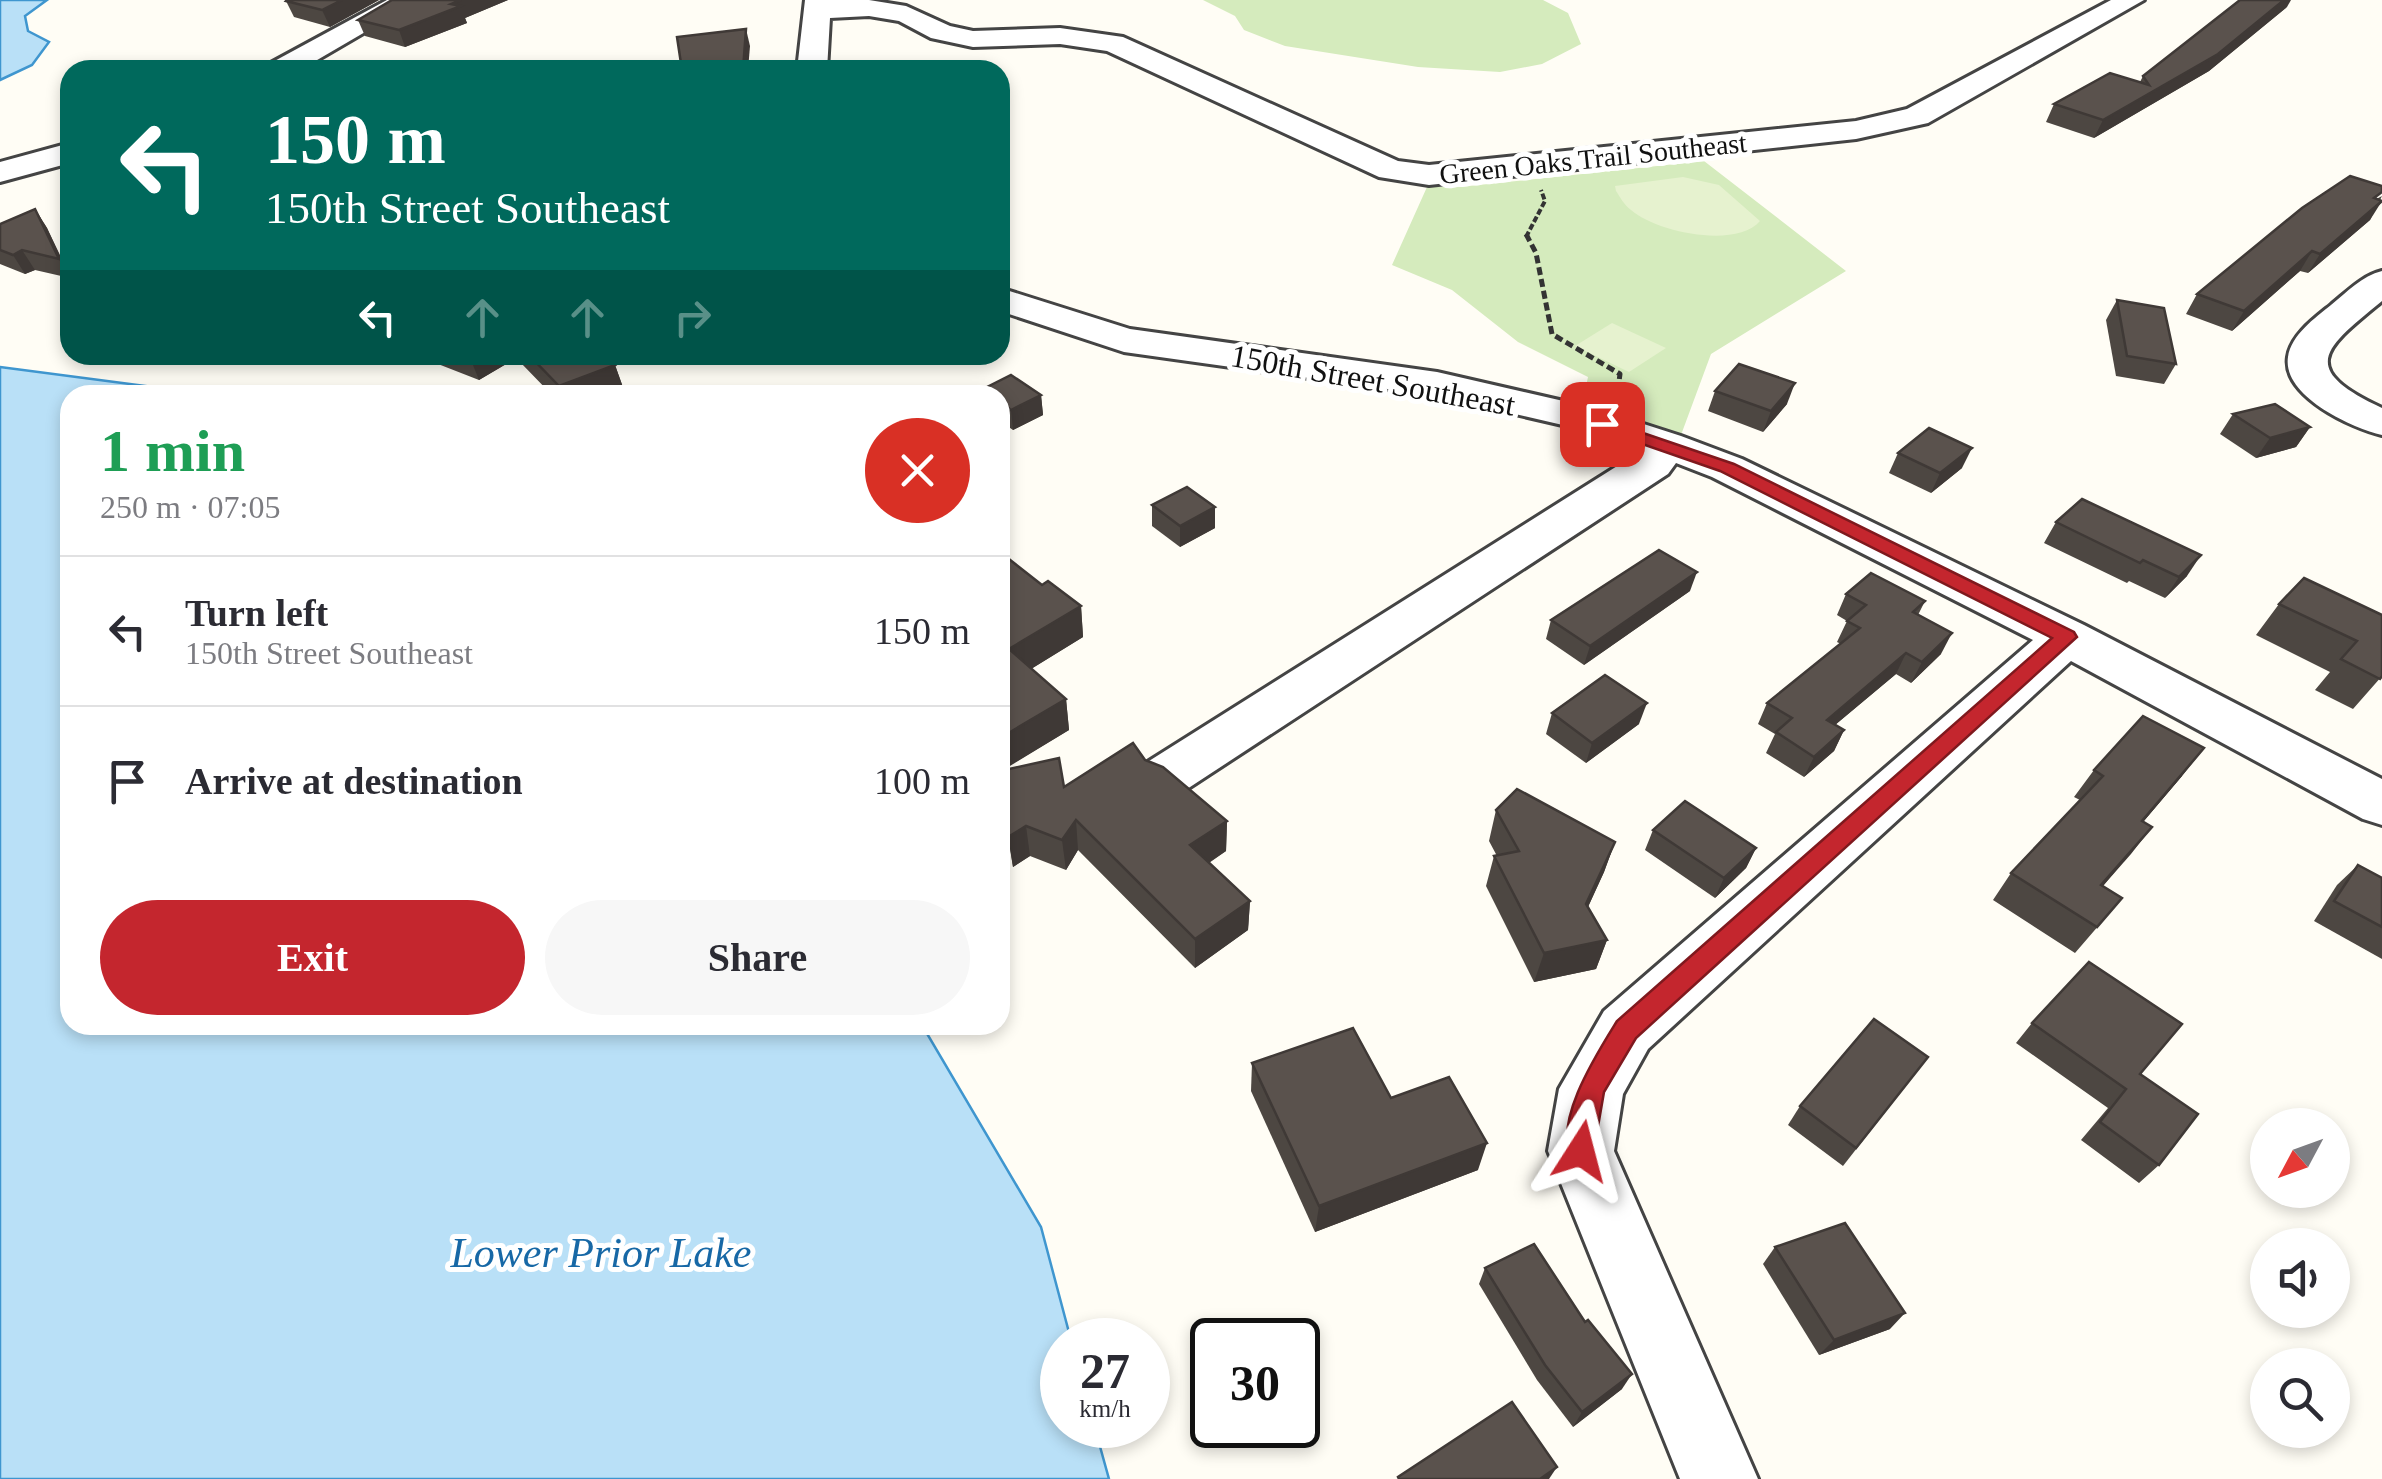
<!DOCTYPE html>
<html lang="en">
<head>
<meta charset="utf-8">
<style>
	:root { --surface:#fff; --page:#f7f7f7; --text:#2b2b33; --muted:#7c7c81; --line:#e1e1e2; --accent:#c4262e }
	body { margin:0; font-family:Georgia,serif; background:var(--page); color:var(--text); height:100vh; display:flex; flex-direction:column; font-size:38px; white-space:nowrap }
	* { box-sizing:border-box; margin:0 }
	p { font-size:32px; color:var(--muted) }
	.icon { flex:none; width:55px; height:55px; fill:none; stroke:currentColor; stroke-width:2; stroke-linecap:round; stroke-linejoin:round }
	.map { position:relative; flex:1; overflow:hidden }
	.panel { position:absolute; left:60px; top:385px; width:950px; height:650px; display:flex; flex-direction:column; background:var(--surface); border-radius:30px; box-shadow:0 5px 15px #0003 }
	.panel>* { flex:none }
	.top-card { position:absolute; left:60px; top:60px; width:950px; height:305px; border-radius:30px; box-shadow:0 5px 15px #0003; background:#00695c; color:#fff; overflow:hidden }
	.needle { width:65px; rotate:229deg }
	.buttons { position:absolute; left:2250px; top:1108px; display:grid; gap:20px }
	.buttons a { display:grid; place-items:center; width:100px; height:100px; border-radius:50%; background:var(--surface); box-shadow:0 5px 15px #0003; font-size:50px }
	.speed { position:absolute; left:1040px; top:1318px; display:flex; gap:20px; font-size:50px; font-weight:700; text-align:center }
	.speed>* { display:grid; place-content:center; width:130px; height:130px; border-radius:50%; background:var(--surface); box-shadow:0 5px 15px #0003; line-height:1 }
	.speed small { font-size:25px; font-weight:400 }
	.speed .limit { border:5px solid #111; border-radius:15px; background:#fff; color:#111 }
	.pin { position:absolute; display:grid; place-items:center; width:85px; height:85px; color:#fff; margin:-42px; border-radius:20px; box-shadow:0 5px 15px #0006 }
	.me { position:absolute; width:110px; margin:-55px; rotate:9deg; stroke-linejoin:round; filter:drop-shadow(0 0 8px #0008) }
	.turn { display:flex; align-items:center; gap:35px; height:210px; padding:0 40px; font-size:45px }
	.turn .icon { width:130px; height:130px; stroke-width:2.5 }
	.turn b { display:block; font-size:70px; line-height:85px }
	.lanes { display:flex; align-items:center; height:95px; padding:0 40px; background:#0003; justify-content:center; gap:50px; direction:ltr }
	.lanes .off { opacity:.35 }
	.round { display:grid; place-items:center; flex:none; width:105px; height:105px; border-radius:52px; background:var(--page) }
	.overview { display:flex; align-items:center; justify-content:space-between; height:170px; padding:0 40px }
	h1 { font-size:60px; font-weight:700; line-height:75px; color:#1e9e55 }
	.button { display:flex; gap:20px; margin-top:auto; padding:20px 40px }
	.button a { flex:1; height:115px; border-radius:60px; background:var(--accent); color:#fff; font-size:40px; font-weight:700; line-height:115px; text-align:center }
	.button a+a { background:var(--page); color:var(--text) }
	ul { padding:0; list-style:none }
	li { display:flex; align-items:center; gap:30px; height:150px; padding:0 40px; border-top:2px solid var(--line) }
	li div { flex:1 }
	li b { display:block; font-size:38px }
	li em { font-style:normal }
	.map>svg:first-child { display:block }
	.green { fill:#d5ebbd }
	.pitch { fill:#e6f2cf }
	.water { fill:#b9e0f7; stroke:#3f96cf; stroke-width:2.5 }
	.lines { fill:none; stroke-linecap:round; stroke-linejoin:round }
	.minor-casing { stroke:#444; stroke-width:6 }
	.path-far1 { stroke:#333; stroke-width:4; stroke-dasharray:6 2.5; stroke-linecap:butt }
	.path { stroke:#333; stroke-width:5; stroke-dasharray:8 4; stroke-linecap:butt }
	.minor { fill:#fff; fill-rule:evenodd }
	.wall { fill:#4d4742 }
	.shaded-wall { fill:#3f3936 }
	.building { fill:#5a524d; stroke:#3f3936; stroke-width:2.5 }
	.route { fill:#c4262e; stroke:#7f191e; stroke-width:2.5 }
	.labels { text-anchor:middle; stroke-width:10; stroke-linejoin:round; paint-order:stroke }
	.far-street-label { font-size:28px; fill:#111; stroke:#fff }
	.street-label { font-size:32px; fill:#111; stroke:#fff }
	.near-water-label { font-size:42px; font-style:italic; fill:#1768a6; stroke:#fff }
</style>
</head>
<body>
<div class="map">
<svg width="2382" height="1479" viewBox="0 0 2382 1479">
	<rect width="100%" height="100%" fill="#fffdf5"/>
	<g class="green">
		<path d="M1203 0H1543L1568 13 1581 44 1542 64 1500 72 1418 67 1285 46 1244 30 1235 16Z"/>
		<path d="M1704 161 1846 271 1711 354 1681 435 1582 405 1588 377 1518 342 1452 290 1392 265 1427 187H1460Z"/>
	</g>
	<g class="pitch">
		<path d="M1683 177 1719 185 1760 221C1736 249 1656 232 1631 210 1624 205 1620 197 1616 191L1615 186Z"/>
		<path d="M1612 323 1666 348 1629 372 1575 346Z"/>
	</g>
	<g class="water">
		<path d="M0 0H47L25 16 28 31 49 42 32 65 0 80Z"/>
		<path d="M0 367 214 395H70V1025H922L1041 1227 1071 1340H1062V1425H1094L1109 1479H0Z"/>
	</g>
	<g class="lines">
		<g class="minor-casing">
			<g id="minor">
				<path d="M387 0H420L300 70H264L269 64Z"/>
				<path d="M805 0H869L906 6 950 26 973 31 1060 28 1123 37 1398 161 1429 165 1856 121 1907 109 2111 0H2144L1928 123 1856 139 1429 185 1379 177 1107 51 1060 44 973 47 931 38 899 21 869 16 830 18 827 70H797Z"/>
				<path d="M70 143V163L0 182V162Z"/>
				<path d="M2382 271V301C2325 348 2296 368 2382 408V435C2352 428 2282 396 2288 357 2291 335 2315 318 2331 305 2347 292 2362 276 2382 271Z"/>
				<path d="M1000 288 1130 329 1437 372 1594 408 1681 436 1742 459 2084 625 2382 779V825L2363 819 2071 661 1648 1049 1623 1094 1614 1151 1758 1479H1680L1548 1151 1559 1089 1604 1011 2033 640 1712 477 1676 463 1668 474 1187 789 1168 795 1149 789 1141 775 1149 761 1641 451 1567 426 1437 396 1124 352 1000 311Z"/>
			</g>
		</g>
		<path class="path-far1" d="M1526 237 1545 201 1541 190"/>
		<path class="path" d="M1526 234 1536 253 1552 334 1620 374 1617 397"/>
		<use href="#minor" class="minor"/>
	</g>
	<g class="wall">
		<path d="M379 0 330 27 294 17 286 1Z"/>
		<path d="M392 0H508L465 18 467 23 405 47 365 36 358 20Z"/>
		<path d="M2287 7 2209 71 2094 138 2046 122 2054 104 2140 82 2143 76Z"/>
		<path d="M2382 196 2370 220 2308 273 2300 271 2232 331 2186 314 2197 294Z"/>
		<path d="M35 209 47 228 70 278 35 270 25 274 0 264V224Z"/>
		<path d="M2117 300 2176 364 2164 384 2116 376 2106 320Z"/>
		<path d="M433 355H605L615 365 625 393 619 395H552L520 362 518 357 479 380 438 364Z"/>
		<path d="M1011 375 1041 395 1043 415 1013 430 1000 421V395H981V390Z"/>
		<path d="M1715 391 1787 404 1763 432 1708 411Z"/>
		<path d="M2233 414 2310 427 2296 447 2256 458 2220 434Z"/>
		<path d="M1898 453 1962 468 1931 493 1889 473Z"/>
		<path d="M1152 505 1215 528 1180 547 1152 526Z"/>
		<path d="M2056 522 2187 576 2165 598 2129 581 2127 583 2044 543Z"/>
		<path d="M1000 552 1042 585 1048 581 1081 606 1083 637 1031 669 1066 699 1069 730 1002 770 1059 758 1064 787 1133 743 1145 760 1163 767 1227 821 1226 851 1209 863 1250 901 1248 930 1195 968 1078 850 1066 870 1030 856 1013 867 1000 782Z"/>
		<path d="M1690 591 1584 665 1546 639 1551 620Z"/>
		<path d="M1846 594 1925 601 1918 615 1941 654 1911 683 1896 674 1835 725 1844 730 1834 751 1804 777 1766 753 1775 734 1758 724 1767 703 1841 644 1837 642 1847 621 1837 615Z"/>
		<path d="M2279 604 2382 615V676L2353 709 2315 690 2330 672 2256 635Z"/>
		<path d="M1552 713 1639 724 1586 763 1546 734Z"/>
		<path d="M2094 770 2182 776 2143 822 2152 827 2103 886 2100 924 2075 953 1993 900 2011 873 2080 800 2074 797Z"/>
		<path d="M1496 810 1615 842 1604 872 1588 907 1607 940 1596 969 1534 982 1486 886 1494 856H1497L1489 841Z"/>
		<path d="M1653 830 1756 848 1746 868 1715 898 1645 850Z"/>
		<path d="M2358 865 2382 878V959L2314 921 2337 885Z"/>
		<path d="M2032 1023 2140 1074 2159 1165 2139 1183 2081 1140 2108 1108 2016 1043Z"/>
		<path d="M1928 1057 1843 1166 1788 1125 1800 1106Z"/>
		<path d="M1252 1063 1391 1098 1478 1170 1315 1232 1251 1091Z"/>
		<path d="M1775 1247 1890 1329 1819 1355 1763 1264Z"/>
		<path d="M1485 1268 1622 1389 1573 1427 1537 1380 1479 1284Z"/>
	</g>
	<g class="shaded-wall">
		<path d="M342 0H379L330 27 322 10Z"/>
		<path d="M461 0H508L465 18 467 23 405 47 399 30Z"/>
		<path d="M2284 0H2291L2287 7 2209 71 2094 138 2103 120Z"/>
		<path d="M746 29 750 46 748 70H743Z"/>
		<path d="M2382 201 2370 220 2308 273 2320 254Z"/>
		<path d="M35 209 47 228 70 276 59 259Z"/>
		<path d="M22 250 35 270 25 274 13 255Z"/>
		<path d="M2312 251 2300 271 2232 331 2244 311Z"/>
		<path d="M480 355H517L518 357 479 380 471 360Z"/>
		<path d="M615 365 625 393 619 395H563L559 386Z"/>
		<path d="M1795 383 1787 404 1763 432 1771 411Z"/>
		<path d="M1041 395 1043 415 1013 430 1011 410Z"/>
		<path d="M2310 427 2296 447 2256 458 2270 438Z"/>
		<path d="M1972 448 1962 468 1931 493 1940 473Z"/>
		<path d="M1215 507V528L1180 547V526Z"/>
		<path d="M2201 555 2187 576 2165 598 2179 577Z"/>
		<path d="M1697 572 1690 591 1584 665 1590 646Z"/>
		<path d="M1081 606 1083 637 1013 680 1009 649Z"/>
		<path d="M1952 633 1941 654 1911 683 1922 662Z"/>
		<path d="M1906 653 1896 674 1817 740 1827 720Z"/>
		<path d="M1066 699 1069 730 1000 772V738Z"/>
		<path d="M1647 703 1639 724 1586 763 1592 743Z"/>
		<path d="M1844 730 1834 751 1804 777 1814 757Z"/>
		<path d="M2204 748 2182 776 2121 848 2142 821Z"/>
		<path d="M1076 820 1078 850 1066 870 1062 840Z"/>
		<path d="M1227 821 1226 851 1190 875V845Z"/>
		<path d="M1026 826 1030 856 1013 867 1008 837Z"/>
		<path d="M2152 827 2131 854 2080 912 2101 885Z"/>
		<path d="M1615 842 1604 872 1576 933 1586 904Z"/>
		<path d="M1756 848 1746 868 1715 898 1724 878Z"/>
		<path d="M1250 901 1248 930 1195 968V939Z"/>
		<path d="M1607 940 1596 969 1534 982 1544 953Z"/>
		<path d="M1487 1143 1478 1170 1315 1232 1319 1206Z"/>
		<path d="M1905 1313 1890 1329 1819 1355 1834 1340Z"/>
		<path d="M1632 1374 1622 1389 1573 1427 1582 1412Z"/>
		<path d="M1557 1467 1549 1479H1540Z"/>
	</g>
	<g class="building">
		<path d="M287 0H342L322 10 286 1Z"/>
		<path d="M392 0H461L451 4 461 6 399 30 358 20Z"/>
		<path d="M2240 0H2284L2218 54 2103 120 2054 104 2110 73 2149 85 2143 76Z"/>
		<path d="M746 29 743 70H682L677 37Z"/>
		<path d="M2350 176 2382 186V192L2374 198 2382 201 2320 254 2312 251 2244 311 2197 294 2302 208Z"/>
		<path d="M35 209 59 259 22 250 13 255 0 250V224Z"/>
		<path d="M2117 300 2164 308 2176 364 2127 356Z"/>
		<path d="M457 355H480L471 360Z"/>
		<path d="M529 355H605L615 365 559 386Z"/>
		<path d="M1739 364 1795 383 1771 411 1715 391Z"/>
		<path d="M1011 375 1041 395 1011 410 1000 402V395H989L981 390Z"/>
		<path d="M2275 404 2310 427 2270 438 2233 414Z"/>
		<path d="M1929 428 1972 448 1940 473 1898 453Z"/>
		<path d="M1187 487 1215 507 1180 526 1152 505Z"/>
		<path d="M2082 499 2201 555 2179 577 2143 560 2140 563 2056 522Z"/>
		<path d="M1659 550 1697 572 1590 646 1551 620Z"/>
		<path d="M1000 552 1042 585 1048 581 1081 606 1009 649 1066 699 1000 738Z"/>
		<path d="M1871 573 1925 601 1913 612 1952 633 1922 662 1906 653 1827 720 1844 730 1814 757 1776 732 1792 718 1767 703 1860 628 1847 621 1866 605 1846 594Z"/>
		<path d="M2304 578 2382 615V676L2380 679 2341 659 2357 641 2279 604Z"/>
		<path d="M1605 675 1647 703 1592 743 1552 713Z"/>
		<path d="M2143 716 2204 748 2142 821 2152 827 2101 885 2122 898 2097 927 2011 873 2103 776 2094 770Z"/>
		<path d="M1133 743 1145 760 1163 767 1227 821 1190 845 1250 901 1195 939 1076 820 1062 840 1026 826 1008 837 1000 782V771L1059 758 1064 787Z"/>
		<path d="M1517 789 1615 842 1586 904 1607 940 1544 953 1494 856 1519 851 1496 810Z"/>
		<path d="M1685 801 1756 848 1724 878 1653 830Z"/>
		<path d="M2358 865 2382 878V927L2334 901Z"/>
		<path d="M2089 962 2182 1024 2140 1074 2198 1114 2159 1165 2100 1122 2126 1089 2032 1023Z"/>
		<path d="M1874 1019 1928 1057 1856 1148 1800 1106Z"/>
		<path d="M1353 1028 1391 1098 1449 1077 1487 1143 1319 1206 1252 1063Z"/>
		<path d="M1845 1223 1905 1313 1834 1340 1775 1247Z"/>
		<path d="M1534 1244 1585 1322 1588 1320 1632 1374 1582 1412 1545 1365 1485 1268Z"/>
		<path d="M1512 1402 1557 1467 1540 1479H1399L1398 1477Z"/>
	</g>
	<path class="route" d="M1602 419 1734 464 2074 632 2077 637 1636 1038 1604 1092 1592 1161 1581 1165 1571 1161C1553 1121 1596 1055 1617 1021L2052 638 1720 471 1596 428 1593 424Z"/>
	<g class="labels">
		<g class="far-street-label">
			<text transform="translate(1593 158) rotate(-6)" y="10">Green Oaks Trail Southeast</text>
		</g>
		<g class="street-label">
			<text transform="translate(1373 380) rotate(10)" y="11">150th Street Southeast</text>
		</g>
		<g class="near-water-label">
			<text x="601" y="1267">Lower Prior Lake</text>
		</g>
	</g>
</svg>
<div class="buttons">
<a><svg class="needle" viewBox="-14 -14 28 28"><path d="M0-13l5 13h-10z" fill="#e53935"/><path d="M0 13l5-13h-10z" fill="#7c7c81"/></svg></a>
<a><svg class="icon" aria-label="sound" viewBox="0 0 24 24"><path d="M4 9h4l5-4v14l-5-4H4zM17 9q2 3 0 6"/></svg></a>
<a><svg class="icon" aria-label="search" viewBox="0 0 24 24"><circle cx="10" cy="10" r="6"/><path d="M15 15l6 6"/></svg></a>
</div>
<div class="speed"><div>27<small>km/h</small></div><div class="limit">30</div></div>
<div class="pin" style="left:1602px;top:424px;background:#d93025"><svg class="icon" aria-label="arrive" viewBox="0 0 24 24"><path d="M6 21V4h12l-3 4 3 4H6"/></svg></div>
<svg class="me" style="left:1581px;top:1151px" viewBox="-20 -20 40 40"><path d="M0-17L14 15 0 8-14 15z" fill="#c4262e" stroke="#fff" stroke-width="4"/></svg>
<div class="top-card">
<div class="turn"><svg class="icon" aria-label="left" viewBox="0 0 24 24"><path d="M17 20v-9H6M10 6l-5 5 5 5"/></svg><div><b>150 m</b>150th Street Southeast</div></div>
<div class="lanes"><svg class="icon" aria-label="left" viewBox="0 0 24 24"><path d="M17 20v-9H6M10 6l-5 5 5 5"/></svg><svg class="icon off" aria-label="ahead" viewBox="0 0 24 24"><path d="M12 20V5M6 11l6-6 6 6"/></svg><svg class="icon off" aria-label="ahead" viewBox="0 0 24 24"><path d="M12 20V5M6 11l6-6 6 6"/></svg><svg class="icon off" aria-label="right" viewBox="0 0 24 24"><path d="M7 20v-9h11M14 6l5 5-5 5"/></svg></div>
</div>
<section class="panel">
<div class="overview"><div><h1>1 min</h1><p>250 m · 07:05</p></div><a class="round" style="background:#d93025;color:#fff"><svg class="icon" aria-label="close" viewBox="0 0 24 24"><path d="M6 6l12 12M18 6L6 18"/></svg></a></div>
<ul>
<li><svg class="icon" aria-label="left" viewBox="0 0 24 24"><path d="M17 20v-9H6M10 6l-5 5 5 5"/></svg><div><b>Turn left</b><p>150th Street Southeast</p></div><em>150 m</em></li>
<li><svg class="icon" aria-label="arrive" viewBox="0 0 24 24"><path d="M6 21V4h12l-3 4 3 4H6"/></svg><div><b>Arrive at destination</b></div><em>100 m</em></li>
</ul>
<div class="button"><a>Exit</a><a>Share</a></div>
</section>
</div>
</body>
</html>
